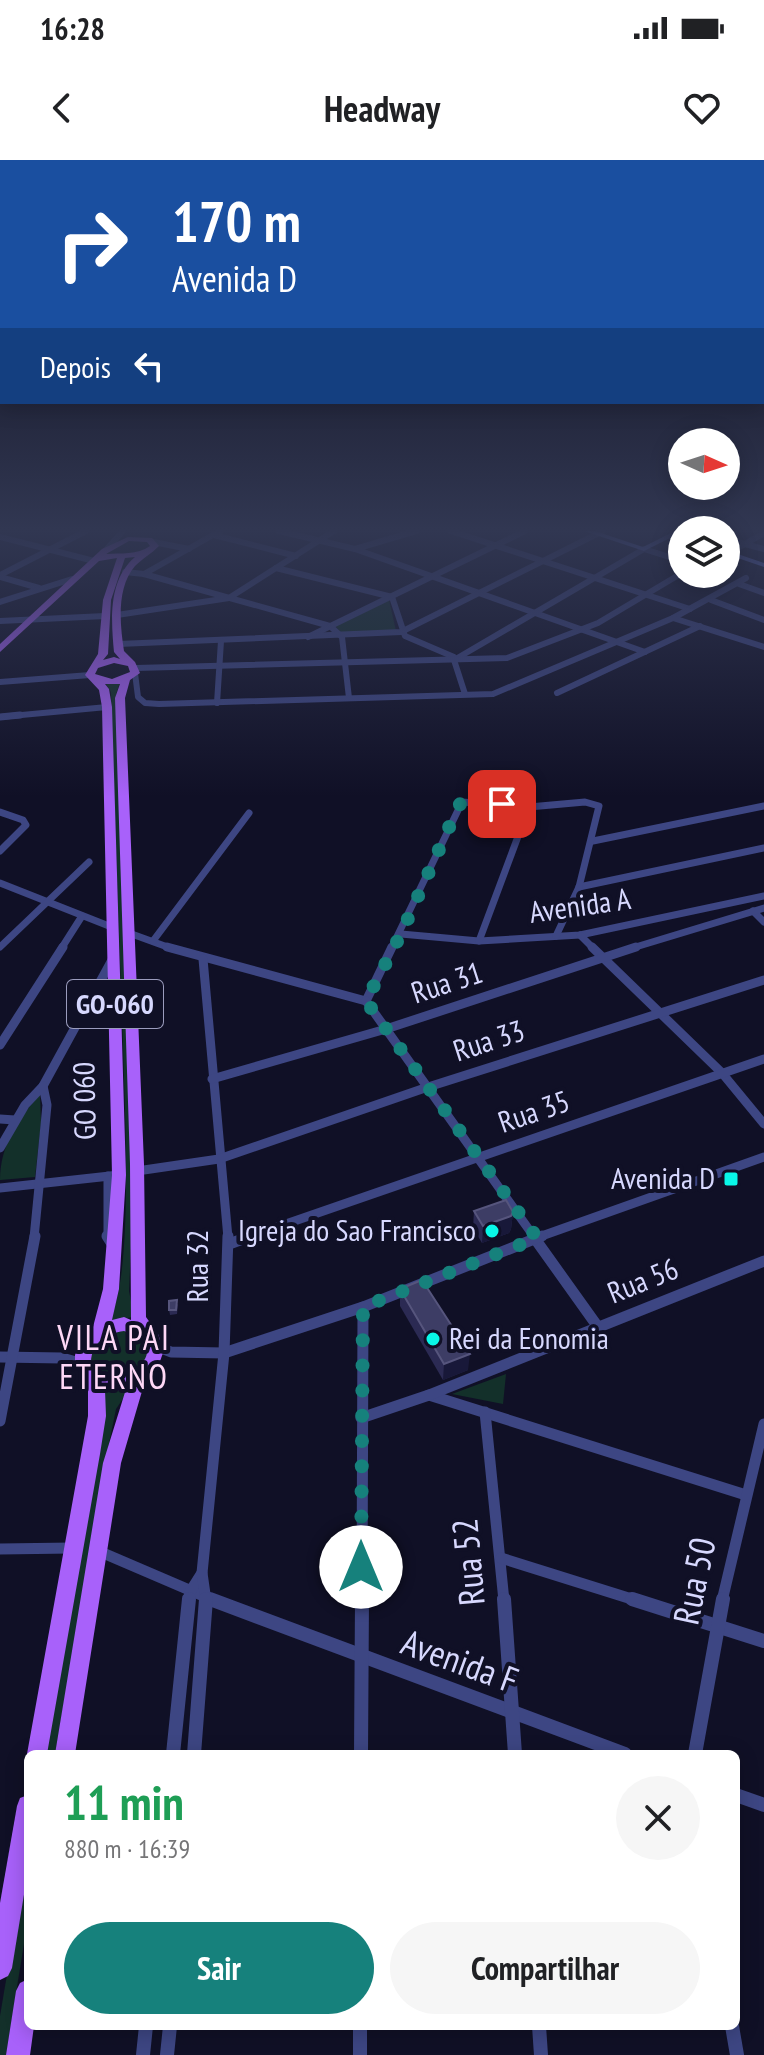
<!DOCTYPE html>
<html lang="pt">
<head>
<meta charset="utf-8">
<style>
	:root { --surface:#fff; --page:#f6f6f6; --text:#202124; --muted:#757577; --accent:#16817c }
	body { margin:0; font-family:"PT Sans Narrow",sans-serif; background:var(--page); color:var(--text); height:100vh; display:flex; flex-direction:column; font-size:30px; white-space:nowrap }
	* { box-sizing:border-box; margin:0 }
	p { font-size:26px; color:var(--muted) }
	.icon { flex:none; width:44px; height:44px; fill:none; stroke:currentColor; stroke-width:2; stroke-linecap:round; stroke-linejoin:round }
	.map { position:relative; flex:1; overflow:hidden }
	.sheet { position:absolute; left:24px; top:1590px; width:716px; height:280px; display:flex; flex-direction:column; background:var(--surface); border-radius:12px; box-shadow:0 4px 20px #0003 }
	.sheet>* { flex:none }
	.top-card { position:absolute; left:0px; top:0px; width:764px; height:244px; box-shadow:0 4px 20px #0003; background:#1a4fa0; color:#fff; overflow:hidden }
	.needle { width:52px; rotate:93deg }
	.buttons { position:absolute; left:668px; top:268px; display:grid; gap:16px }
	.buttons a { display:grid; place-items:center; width:72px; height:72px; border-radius:50%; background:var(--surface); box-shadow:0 4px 20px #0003; font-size:40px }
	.pin { position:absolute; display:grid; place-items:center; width:68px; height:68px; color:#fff; margin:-34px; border-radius:16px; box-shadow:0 4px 12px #0006 }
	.me { position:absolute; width:88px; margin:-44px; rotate:0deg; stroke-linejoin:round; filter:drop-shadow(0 0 6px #0008) }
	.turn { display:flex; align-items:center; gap:28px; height:168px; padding:0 40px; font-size:36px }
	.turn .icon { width:104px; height:104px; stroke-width:2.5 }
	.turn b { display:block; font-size:56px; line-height:68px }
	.then { display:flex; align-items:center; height:76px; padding:0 40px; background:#0003; gap:16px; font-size:30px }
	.round { display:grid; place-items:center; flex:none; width:84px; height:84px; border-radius:42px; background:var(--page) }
	.overview { display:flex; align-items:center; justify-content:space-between; height:136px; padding:0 40px }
	h1 { font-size:48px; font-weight:700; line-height:60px; color:#1e9e55 }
	.cta { display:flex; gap:16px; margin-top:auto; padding:16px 40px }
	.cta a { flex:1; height:92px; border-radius:48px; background:var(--accent); color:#fff; font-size:32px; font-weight:700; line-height:92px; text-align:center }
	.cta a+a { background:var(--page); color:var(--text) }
	.status { display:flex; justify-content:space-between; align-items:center; height:56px; padding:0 40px; background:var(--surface); direction:ltr }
	.status svg { height:22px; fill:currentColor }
	header { display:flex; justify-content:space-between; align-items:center; height:104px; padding:0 40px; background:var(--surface); font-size:36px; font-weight:700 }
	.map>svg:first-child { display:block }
	.green { fill:#13302a }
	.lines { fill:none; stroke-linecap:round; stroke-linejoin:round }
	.street-far4 { stroke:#3d4683; stroke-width:6 }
	.street-far3 { stroke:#3d4683; stroke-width:7 }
	.street-far2 { stroke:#3d4683; stroke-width:9 }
	.street-far1 { stroke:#3d4683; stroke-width:11 }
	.street { stroke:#3d4683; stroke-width:14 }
	.secondary { fill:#7184fa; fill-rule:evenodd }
	.primary { fill:#a861fa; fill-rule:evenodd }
	.wall { fill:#2b2a53 }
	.shaded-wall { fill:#181839 }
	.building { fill:#3d3d65; stroke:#56557d; stroke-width:2 }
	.route { stroke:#16817c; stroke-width:14; stroke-dasharray:0 25.2 }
	.poi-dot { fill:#09f7e8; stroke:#101026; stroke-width:3 }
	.labels { text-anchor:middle; stroke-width:8; stroke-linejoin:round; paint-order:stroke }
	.shield { fill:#101026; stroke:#9b9cbd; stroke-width:2 }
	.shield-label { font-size:28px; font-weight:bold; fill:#d7d8fe }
	.street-label { font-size:30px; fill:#d7d8fe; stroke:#101026 }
	.poi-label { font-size:30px; fill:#d7d8fe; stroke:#101026; text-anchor:end }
	.quarter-label { font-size:34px; letter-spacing:2px; fill:#fed8f6; stroke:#101026 }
	.near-street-label { font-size:36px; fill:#d7d8fe; stroke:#101026 }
</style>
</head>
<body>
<div class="status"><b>16:28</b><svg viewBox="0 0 49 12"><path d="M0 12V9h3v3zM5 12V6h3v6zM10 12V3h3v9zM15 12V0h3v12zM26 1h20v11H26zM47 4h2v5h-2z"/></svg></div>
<header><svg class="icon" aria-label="back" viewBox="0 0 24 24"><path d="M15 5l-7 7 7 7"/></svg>Headway<svg class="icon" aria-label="heart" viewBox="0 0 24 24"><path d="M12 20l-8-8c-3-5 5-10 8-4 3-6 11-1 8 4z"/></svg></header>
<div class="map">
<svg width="764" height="1895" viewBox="0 0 764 1895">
	<rect width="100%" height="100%" fill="#101026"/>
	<g class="green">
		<path d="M389 440 396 471 344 475 335 466Z"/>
		<path d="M120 522 116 534 132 1063 129 1131 134 1157 108 1161C135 1124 124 938 123 884 119 767 114 649 111 532L106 524Z"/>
		<path d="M40 934 41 963 35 1017 0 1020C0 985 18 960 40 934Z"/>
		<path d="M124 1170 146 1181 149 1196 138 1212 108 1221 91 1212V1186L96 1179Z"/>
		<path d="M506 1214 503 1244 452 1234Z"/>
		<path d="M130 1228 116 1249 106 1298 55 1594H43L99 1230Z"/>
		<path d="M28 1690V1759L6 1895H0V1856Z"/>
	</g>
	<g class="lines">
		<g class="street-far4">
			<path d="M279 371 355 389 645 492"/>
			<path d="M451 371 690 449"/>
			<path d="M214 375 296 396"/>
			<path d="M0 377 94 401"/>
			<path d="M726 379 764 389"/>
			<path d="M153 382 189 389"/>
			<path d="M355 389 416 371"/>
			<path d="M105 391 123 371"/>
			<path d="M729 393 764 373"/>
			<path d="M276 408 392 437 405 476 454 497"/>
			<path d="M125 412 144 414 330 466 342 477 349 538"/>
			<path d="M144 414 220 371"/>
			<path d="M0 415 86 371"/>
			<path d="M0 417 39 428"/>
			<path d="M739 424 764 433"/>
			<path d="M711 440 764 460"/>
			<path d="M0 442 72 419"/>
			<path d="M117 455 229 438 334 371"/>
			<path d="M673 458 764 487"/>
			<path d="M0 461 105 456"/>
			<path d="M308 477 525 371"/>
			<path d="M118 484 401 472 603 371"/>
			<path d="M454 500 644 389 682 401"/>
			<path d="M454 500 465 534"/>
			<path d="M136 508 507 498 598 463 682 413"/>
			<path d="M135 513 138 537 145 543 159 544 493 534 673 458 746 418"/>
			<path d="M0 522 90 515"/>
			<path d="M557 533 700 466"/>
			<path d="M217 543 221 481"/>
			<path d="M0 557 107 547"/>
		</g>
		<g class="street-far3">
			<path d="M0 557 20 555"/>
			<path d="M0 652 23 660 26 665 0 691"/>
			<path d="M593 681 764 646"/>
			<path d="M0 723 114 768"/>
			<path d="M579 727 764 688"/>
			<path d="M753 751 764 762"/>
			<path d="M129 773 173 789"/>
			<path d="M401 774 479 781 580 775 764 736"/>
			<path d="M580 775 594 789"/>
			<path d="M153 781 249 653"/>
			<path d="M479 781 529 647"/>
			<path d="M0 787 89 702"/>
			<path d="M61 789 82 756"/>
			<path d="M391 789 462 642 529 647 585 642 599 646 579 727 556 776"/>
			<path d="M629 789 764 748"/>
		</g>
		<g class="street-far2">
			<path d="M167 787 366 841"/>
			<path d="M592 787 722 913 764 964"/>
			<path d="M203 799 228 1078"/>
			<path d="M366 841 392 787"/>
			<path d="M366 841 535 1078"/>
			<path d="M0 885 63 787"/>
			<path d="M212 919 386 869 636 787"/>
			<path d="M0 959 15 960"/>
			<path d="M0 988 25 945 43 926 112 800"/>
			<path d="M137 1011 219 999 425 928 764 820"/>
			<path d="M108 1016V1078"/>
			<path d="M0 1028 119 1015"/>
			<path d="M34 1078 47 945 43 926"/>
			<path d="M245 1078 764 899"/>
			<path d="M536 1078 764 997"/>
		</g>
		<g class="street-far1">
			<path d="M107 1076 114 1087"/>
			<path d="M533 1076 598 1167"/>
			<path d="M229 1084 251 1076"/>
			<path d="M156 1186 171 1192 224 1193 363 1147 542 1076"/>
			<path d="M0 1197 62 1198 83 1204"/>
			<path d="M429 1235 746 1335"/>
			<path d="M485 1252 504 1441"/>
			<path d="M361 1258 429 1235 764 1101"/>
			<path d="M0 1261 35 1076"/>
			<path d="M0 1389 72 1388"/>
			<path d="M96 1390 215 1441"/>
			<path d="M501 1398 638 1441"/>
			<path d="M189 1441 190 1432 202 1413"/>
			<path d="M206 1441 202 1413 224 1193 228 1076"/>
			<path d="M362 1441 363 1147"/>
			<path d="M722 1441 764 1264"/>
		</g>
		<g class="street">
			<path d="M210 1439 625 1594"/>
			<path d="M504 1439 515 1594"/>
			<path d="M632 1439 764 1481"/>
			<path d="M173 1594 189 1439"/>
			<path d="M194 1594 206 1439"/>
			<path d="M361 1594 362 1439"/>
			<path d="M695 1594 723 1439"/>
			<path d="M736 1635 764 1645"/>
			<path d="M360 1866V1895"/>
			<path d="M539 1866 541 1895"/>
			<path d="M732 1866 737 1895"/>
			<path d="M143 1895 146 1866"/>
			<path d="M167 1895 170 1866"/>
		</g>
		<g class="secondary">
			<path d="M584 371H595L643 387 673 372 682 375V379L674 376 644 391Z"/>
			<path d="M726 390 764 403V407L726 394Z"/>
		</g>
		<g class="primary">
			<path d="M128 377 152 378 159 386C151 394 143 398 135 406 116 428 120 465 124 491L135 502 140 513 130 520 125 538 144 1004 146 1157 158 1174 164 1190 158 1207 145 1221 121 1303 75 1594H55L103 1303 126 1229 114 1231 105 1230 106 1256 100 1294 47 1594H28V1598L27 1594 88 1256V1223L75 1204V1195L83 1176 93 1167 103 1129 112 1015 102 547 99 530 85 515 98 494 103 440 117 398 99 401 0 492V484L102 389ZM129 381 147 382 150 386C137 395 121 393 106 394ZM135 397C108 420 111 460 114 492L120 499 114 497 103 500 108 494 111 440 125 398ZM114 503 128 506 130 512 112 519 95 514 98 508ZM105 524H120L115 538 130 1004 131 1160 124 1157 112 1160 119 1129 126 1015 112 547 109 529ZM124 1171C170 1185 139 1221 101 1215L91 1202C92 1182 106 1174 124 1171Z"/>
			<path d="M28 1635V1710L12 1808 8 1816 0 1820V1743L17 1646 20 1638Z"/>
			<path d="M28 1819V1866H34L30 1895H6L16 1831 20 1823Z"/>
		</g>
	</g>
	<g class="wall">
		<path d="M474 1051 513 1052 511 1069 509 1073 482 1083 473 1068Z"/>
		<path d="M400 1129 468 1210 443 1220 400 1146Z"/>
		<path d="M178 1144 177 1154 170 1155 169 1150Z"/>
	</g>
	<g class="shaded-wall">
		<path d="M513 1052 511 1069 509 1073 482 1083 483 1066Z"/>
		<path d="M470 1194 468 1210 443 1220 444 1204Z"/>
	</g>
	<g class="building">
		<path d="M506 1040 513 1052 511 1056 483 1066 474 1051Z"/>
		<path d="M422 1120 470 1194 444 1204 400 1129Z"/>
		<path d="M177 1140 176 1150H169V1141Z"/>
	</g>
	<linearGradient id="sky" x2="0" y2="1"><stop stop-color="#090915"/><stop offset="0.58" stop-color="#313752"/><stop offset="1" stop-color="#313752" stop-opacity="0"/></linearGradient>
	<rect width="764" height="637" fill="url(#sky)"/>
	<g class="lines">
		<path class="route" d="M361 1407 363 1147 537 1078 366 841 401 774 459 645 466 640 502 644"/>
	</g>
	<g class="poi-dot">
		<rect x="723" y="1011" width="16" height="16" rx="4"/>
		<circle cx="492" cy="1071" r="8"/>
		<circle cx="433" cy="1179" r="8"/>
	</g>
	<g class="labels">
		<rect class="shield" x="67" y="820" width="96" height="48" rx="6"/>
		<g class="shield-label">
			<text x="115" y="854">GO-060</text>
		</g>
		<g class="street-label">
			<text transform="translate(580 746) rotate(-8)" y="10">Avenida A</text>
			<text transform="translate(447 823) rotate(-18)" y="10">Rua 31</text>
			<text transform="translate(489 881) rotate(-18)" y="10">Rua 33</text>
			<text transform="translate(85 941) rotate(-91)" y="10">GO 060</text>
			<text transform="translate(534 952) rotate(-19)" y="10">Rua 35</text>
			<text transform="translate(198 1106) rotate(-90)" y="10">Rua 32</text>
			<text transform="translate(643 1121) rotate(-22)" y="10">Rua 56</text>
		</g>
		<g class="poi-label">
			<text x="715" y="1029">Avenida D</text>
			<text x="476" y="1081">Igreja do Sao Francisco</text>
			<text x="449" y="1189" text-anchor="start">Rei da Eonomia</text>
		</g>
		<g class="quarter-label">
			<text x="114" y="1190">VILA PAI<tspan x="114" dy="39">ETERNO</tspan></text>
		</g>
		<g class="near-street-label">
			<text transform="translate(468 1402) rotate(-95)" y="13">Rua 52</text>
			<text transform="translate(694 1421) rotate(-78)" y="13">Rua 50</text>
			<text transform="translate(460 1501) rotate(20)" y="13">Avenida F</text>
		</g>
	</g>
</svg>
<div class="buttons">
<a><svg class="needle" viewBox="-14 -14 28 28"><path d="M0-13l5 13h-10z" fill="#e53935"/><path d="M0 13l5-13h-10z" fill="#757577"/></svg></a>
<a><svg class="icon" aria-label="layers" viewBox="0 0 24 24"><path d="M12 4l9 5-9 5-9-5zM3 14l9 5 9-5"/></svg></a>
</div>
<div class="pin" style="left:502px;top:644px;background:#d93025"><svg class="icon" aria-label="arrive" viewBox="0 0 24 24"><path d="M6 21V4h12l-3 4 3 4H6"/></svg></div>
<svg class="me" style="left:361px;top:1407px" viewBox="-20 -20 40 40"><circle r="19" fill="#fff"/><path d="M0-13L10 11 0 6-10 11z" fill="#16817c"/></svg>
<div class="top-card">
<div class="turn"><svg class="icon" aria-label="right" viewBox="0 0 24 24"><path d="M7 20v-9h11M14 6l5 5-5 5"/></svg><div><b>170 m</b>Avenida D</div></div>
<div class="then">Depois<svg class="icon" aria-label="left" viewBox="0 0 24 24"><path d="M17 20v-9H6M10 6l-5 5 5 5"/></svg></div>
</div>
<section class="sheet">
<div class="overview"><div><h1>11 min</h1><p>880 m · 16:39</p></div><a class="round"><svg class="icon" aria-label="close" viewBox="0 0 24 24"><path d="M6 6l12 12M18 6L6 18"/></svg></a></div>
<div class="cta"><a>Sair</a><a>Compartilhar</a></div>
</section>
</div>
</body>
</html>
